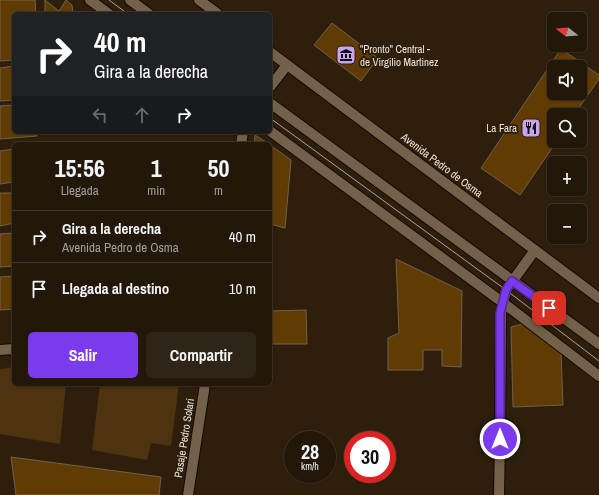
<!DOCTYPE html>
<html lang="es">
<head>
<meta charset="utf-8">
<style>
	:root { --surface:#221709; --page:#2e2417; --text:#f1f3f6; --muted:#a29f9c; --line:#3f362a; --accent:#7c3aed }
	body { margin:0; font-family:"Archivo Narrow",sans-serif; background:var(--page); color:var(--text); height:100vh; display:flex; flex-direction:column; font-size:15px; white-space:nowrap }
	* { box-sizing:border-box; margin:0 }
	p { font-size:13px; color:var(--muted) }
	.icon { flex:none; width:22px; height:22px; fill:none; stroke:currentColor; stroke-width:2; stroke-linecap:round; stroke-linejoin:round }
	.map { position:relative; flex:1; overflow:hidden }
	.side { position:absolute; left:12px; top:142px; width:260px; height:244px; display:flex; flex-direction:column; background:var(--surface); border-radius:6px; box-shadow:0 1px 3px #0004,0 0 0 1px var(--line) }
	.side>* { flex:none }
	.guide { position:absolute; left:12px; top:12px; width:260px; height:122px; border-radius:6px; box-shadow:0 1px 3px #0004,0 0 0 1px var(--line); background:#202124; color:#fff; overflow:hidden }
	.needle { width:26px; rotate:287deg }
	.fabs { position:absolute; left:547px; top:12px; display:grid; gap:8px }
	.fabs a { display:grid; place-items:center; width:40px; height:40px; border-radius:6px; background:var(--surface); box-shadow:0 1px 3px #0004,0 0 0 1px var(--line); font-size:20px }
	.speed { position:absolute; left:284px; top:431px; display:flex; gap:8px; font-size:20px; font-weight:700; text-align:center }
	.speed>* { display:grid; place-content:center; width:52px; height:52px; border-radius:50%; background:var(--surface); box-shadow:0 1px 3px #0004,0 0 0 1px var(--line); line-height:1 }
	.speed small { font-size:10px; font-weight:400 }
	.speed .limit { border:6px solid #d22; background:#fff; color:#111 }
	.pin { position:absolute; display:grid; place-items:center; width:34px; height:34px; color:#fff; margin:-17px; border-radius:8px; box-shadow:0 2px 6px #0006 }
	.me { position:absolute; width:44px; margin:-22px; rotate:0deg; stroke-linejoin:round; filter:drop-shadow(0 0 3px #0008) }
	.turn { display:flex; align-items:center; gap:14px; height:84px; padding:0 16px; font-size:18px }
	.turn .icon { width:52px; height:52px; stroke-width:2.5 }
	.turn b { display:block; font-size:28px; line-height:34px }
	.lanes { display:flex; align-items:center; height:38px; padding:0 16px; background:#0003; justify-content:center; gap:20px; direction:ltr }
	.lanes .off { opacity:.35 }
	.eta { display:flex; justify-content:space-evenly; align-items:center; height:68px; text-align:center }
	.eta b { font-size:24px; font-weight:700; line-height:28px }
	.cta { display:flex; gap:8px; margin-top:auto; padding:8px 16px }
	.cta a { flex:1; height:46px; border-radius:6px; background:var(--accent); color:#fff; font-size:16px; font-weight:700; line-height:46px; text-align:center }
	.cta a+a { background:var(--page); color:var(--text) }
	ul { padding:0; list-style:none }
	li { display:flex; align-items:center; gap:12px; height:52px; padding:0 16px; border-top:1px solid var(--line) }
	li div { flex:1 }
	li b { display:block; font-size:15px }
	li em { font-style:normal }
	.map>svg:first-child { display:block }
	.green { fill:#4d330f }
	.building { fill:#603c04; stroke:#72604b; fill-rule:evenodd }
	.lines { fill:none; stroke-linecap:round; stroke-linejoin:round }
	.lane-casing { stroke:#160800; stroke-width:12 }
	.street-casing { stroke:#160800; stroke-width:12 }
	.secondary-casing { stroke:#160800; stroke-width:12 }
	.lane { stroke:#73614c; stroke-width:10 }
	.street { stroke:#73614c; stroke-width:10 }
	.secondary { stroke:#73614c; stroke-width:10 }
	.tram { stroke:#afa395; stroke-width:1 }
	.route-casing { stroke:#51269a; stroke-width:10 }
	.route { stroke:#7c3aed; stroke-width:7 }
	.labels { text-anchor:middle; stroke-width:4; stroke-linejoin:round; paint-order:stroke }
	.poi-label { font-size:11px; fill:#eee3d7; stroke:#2e1f0c; text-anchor:start }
	.street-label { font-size:11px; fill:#eee3d7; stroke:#2e1f0c }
</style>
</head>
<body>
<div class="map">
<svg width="599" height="495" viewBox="0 0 599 495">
	<rect width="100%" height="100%" fill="#2e1f0c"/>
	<g class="green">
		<path d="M14 367V384H66L60 444 0 434V369Z"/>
		<path d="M100 384H179L171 446 151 443 147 460 92 450Z"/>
	</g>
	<g class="building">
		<path d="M0 0H35L36 14H14V60L0 61Z"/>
		<path d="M45 0 59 11 66 0 72 5 73 14H45Z"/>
		<path d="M332 23 378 58 361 81 314 45Z"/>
		<path d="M561 49 599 75V79L574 115H554V141H557L520 195 481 168ZM554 67H580V93H554Z"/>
		<path d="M14 66V100L0 101V68Z"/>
		<path d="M14 105V132H37V136L0 139V106Z"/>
		<path d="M255 135 269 144H254Z"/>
		<path d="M270 145 291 160 285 228 270 224Z"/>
		<path d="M14 149V182L0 184V151Z"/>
		<path d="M0 193H14V223L0 226Z"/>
		<path d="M14 233V266L0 267V234Z"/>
		<path d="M396 259 462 291 461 367 442 366V350H423V370H388V338L399 333Z"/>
		<path d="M14 276V309L0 310V277Z"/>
		<path d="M306 310 307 344H270V311Z"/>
		<path d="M523 324 561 352 563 405 513 407 511 327Z"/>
		<path d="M11 457 161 477 159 495H16Z"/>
	</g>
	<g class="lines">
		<g class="lane-casing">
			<path id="lane" d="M0 350 14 349"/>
		</g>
		<g class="street-casing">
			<g id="street">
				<path d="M90 0 109 14"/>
				<path d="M270 87 287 65"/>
				<path d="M270 131 502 302 599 376"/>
				<path d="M241 144 243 132"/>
				<path d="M188 495 205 384"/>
				<path d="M499 495 500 439 501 313 506 290 535 250"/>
			</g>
		</g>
		<g class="secondary-casing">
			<g id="secondary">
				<path d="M130 0 149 14"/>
				<path d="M199 0 218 14"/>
				<path d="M270 52 599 298"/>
				<path d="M270 103 599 344"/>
			</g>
		</g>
		<use href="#lane" class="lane"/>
		<use href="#street" class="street"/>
		<use href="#secondary" class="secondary"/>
		<g class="tram">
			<path d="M109 0 128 14"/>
			<path d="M270 118 506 290 599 361"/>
		</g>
	</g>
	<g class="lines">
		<g class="route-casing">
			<path id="route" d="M500 439V313L506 290 512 281 549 308"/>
		</g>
		<use href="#route" class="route"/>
	</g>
	<defs>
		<g id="museum-square" transform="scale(1)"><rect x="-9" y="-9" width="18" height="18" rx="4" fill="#c8a6ef" stroke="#2e1f0c"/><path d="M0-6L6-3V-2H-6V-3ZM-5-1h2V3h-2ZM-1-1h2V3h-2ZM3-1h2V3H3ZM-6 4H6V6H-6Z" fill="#111"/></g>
		<g id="restaurant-square" transform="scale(1)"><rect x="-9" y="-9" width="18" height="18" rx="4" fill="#c8a6ef" stroke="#2e1f0c"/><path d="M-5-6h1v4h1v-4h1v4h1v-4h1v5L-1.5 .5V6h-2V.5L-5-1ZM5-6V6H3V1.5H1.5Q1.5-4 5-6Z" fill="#111"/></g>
	</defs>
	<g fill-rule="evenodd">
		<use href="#museum-square" x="346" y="55"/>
		<use href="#restaurant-square" x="531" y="128"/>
	</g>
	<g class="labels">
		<g class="poi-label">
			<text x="360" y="53">"Pronto" Central -<tspan x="360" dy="13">de Virgilio Martinez</tspan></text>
			<text x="517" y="132" text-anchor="end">La Fara</text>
		</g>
		<g class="street-label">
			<text transform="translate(442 165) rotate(37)" y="4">Avenida Pedro de Osma</text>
			<text transform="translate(184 438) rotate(-81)" y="4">Pasaje Pedro Solari</text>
		</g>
	</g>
</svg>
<div class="fabs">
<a><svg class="needle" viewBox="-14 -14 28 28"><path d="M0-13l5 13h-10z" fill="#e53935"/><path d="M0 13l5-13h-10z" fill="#a29f9c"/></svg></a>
<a><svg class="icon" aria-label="sound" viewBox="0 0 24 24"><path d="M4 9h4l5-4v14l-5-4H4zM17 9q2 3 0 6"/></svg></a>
<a><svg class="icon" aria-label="search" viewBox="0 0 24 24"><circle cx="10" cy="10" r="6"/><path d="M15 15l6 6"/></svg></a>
<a>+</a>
<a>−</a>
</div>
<div class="speed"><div>28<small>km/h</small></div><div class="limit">30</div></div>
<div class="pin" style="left:549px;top:308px;background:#d93025"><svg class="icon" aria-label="arrive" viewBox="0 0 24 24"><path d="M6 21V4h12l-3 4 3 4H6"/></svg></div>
<svg class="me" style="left:500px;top:439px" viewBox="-20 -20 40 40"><circle r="17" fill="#7c3aed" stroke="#fff" stroke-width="3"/><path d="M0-11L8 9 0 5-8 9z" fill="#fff"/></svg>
<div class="guide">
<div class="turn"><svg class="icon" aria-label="right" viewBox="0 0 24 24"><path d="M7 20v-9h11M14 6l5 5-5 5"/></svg><div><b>40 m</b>Gira a la derecha</div></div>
<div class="lanes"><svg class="icon off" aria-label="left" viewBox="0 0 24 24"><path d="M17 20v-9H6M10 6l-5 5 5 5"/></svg><svg class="icon off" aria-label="ahead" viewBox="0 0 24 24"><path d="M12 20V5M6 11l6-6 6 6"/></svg><svg class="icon" aria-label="right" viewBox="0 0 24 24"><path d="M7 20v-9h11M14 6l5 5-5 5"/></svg></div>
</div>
<section class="side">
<div class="eta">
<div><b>15:56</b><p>Llegada</p></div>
<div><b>1</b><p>min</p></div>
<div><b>50</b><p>m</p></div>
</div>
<ul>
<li><svg class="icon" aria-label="right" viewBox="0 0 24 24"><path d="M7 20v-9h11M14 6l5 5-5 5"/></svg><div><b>Gira a la derecha</b><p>Avenida Pedro de Osma</p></div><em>40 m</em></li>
<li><svg class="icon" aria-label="arrive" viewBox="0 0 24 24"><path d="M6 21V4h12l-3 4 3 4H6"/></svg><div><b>Llegada al destino</b></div><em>10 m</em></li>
</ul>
<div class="cta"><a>Salir</a><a>Compartir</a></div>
</section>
</div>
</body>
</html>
